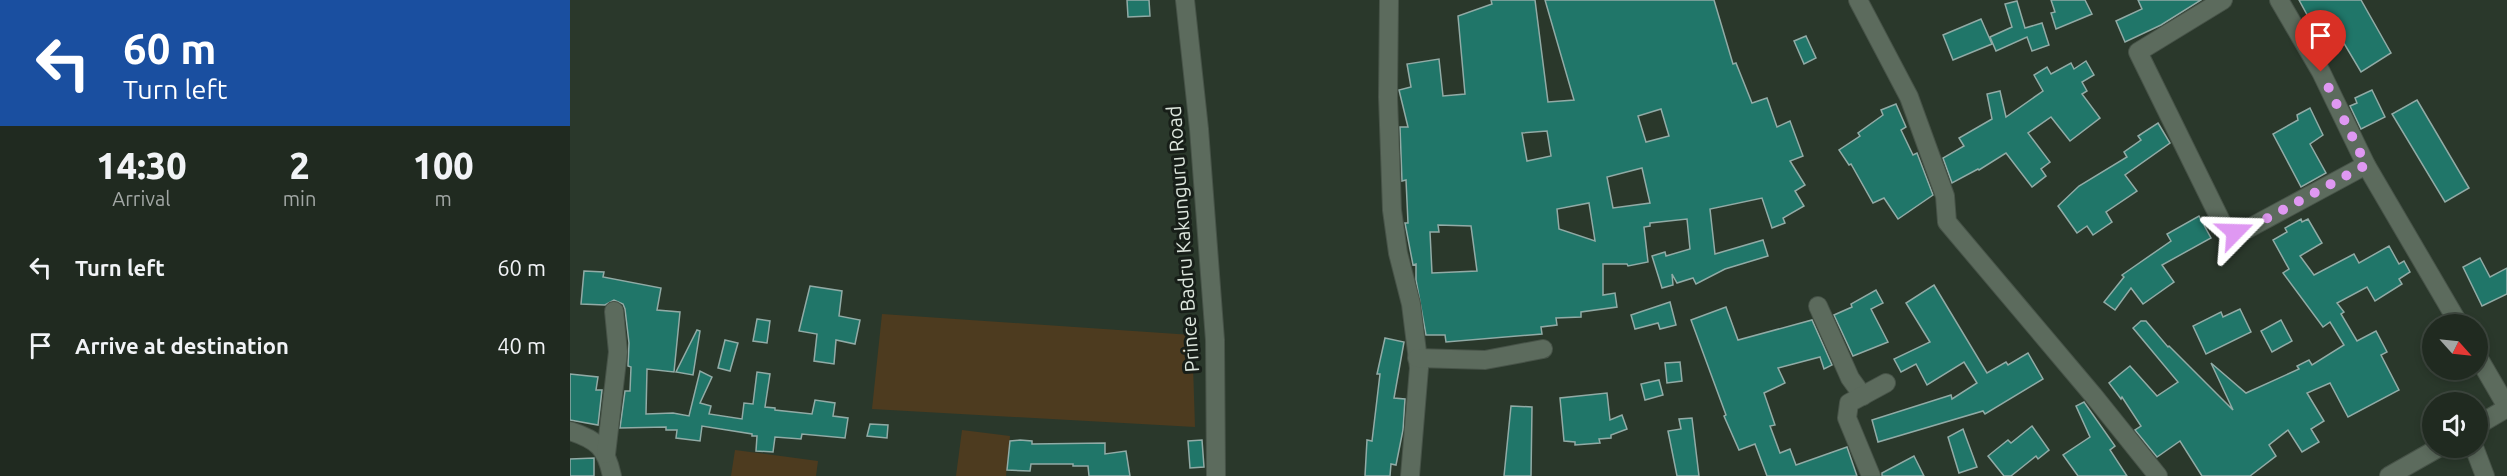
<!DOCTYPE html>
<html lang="en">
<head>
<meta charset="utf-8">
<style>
	:root { --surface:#202a20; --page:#283229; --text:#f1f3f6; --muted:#a2a7a5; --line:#3d463e }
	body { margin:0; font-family:Ubuntu,sans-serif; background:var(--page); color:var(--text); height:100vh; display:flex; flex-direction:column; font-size:22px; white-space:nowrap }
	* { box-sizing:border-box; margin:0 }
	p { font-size:20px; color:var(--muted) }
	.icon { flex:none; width:33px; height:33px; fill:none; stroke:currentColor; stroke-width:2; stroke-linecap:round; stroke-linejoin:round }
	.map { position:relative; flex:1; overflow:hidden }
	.drawer { display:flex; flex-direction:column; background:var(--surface); width:570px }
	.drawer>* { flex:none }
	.guide { background:#1a4fa0; color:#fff; overflow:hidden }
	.needle { width:39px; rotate:117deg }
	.controls { position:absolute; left:1852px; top:314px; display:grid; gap:12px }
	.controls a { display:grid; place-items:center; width:66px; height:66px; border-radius:50%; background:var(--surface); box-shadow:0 3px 9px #0003,0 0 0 2px var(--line); font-size:30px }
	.pin { position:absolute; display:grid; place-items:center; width:51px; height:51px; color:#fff; margin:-62px -26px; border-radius:50% 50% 50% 0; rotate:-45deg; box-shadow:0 0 6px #0007 }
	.pin .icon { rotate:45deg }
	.me { position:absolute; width:66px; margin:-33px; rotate:68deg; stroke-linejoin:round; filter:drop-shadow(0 0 4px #0008) }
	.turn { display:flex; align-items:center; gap:21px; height:126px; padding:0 24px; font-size:27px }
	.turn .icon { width:78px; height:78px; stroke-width:2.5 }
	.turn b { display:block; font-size:42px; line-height:51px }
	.eta { display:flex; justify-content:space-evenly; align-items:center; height:102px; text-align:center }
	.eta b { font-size:36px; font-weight:800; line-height:42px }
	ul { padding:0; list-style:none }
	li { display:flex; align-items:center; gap:18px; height:78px; padding:0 24px }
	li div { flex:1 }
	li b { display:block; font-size:22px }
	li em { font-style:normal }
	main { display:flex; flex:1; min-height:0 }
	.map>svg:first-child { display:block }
	.green { fill:#4d3b1f }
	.building { fill:#207669; stroke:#91aba6; stroke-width:1.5; fill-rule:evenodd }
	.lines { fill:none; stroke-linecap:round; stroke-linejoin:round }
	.minor-casing { stroke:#475348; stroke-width:20 }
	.secondary-casing { stroke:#475348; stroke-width:20 }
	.minor { stroke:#5c6b5d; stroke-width:18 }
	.secondary { stroke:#5c6b5d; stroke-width:18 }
	.route { stroke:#df98f2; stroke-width:10; stroke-dasharray:0 18 }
	.labels { text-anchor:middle; stroke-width:6; stroke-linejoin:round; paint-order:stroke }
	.street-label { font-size:20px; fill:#dee7de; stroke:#171e18 }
</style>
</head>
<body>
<main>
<section class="drawer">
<div class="guide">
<div class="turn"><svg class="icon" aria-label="left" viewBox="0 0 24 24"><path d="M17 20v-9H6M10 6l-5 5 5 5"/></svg><div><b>60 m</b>Turn left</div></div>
</div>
<div class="eta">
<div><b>14:30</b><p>Arrival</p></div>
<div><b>2</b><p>min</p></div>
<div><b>100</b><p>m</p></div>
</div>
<ul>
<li><svg class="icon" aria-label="left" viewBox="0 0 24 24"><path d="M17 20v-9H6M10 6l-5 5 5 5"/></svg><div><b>Turn left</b></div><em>60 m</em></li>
<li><svg class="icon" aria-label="arrive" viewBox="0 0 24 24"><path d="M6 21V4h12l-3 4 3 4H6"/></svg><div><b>Arrive at destination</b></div><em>40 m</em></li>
</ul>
</section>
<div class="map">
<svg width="1937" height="476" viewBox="0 0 1937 476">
	<rect width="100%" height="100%" fill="#2a382b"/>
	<g class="green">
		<path d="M312 314 622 335 625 427 302 409Z"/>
		<path d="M392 430 440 436 436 476H386Z"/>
		<path d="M165 450 248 461 246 476H161Z"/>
	</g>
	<g class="building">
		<path d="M557 0H579L580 16 558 17Z"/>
		<path d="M921 0H965L978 102 1004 100 975 0H1144L1163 64 1166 63 1182 103 1197 98 1207 127 1220 121 1233 156 1220 161 1235 185 1225 191 1234 206 1213 218 1215 223 1202 228 1192 198 1140 209 1145 254 1193 240 1198 256 1155 269 1126 284 1123 278 1107 283 1102 274 1103 285 1092 288 1082 256 1095 252 1096 256 1120 249 1117 219 1080 223V226L1074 227 1078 262 1058 266 1057 264H1033V295L1045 293 1047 307 1011 312V317L986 318 987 325 971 327 972 334 876 342 875 335H856L846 280V264L843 265 835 223H838L836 180 832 181 830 127H838L829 90 841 87 837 64 869 59 873 96 895 94 888 16 922 4ZM1091 109 1099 136 1076 142 1068 116ZM977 131 981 156 957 161 952 133ZM1072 168 1080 203 1043 208 1037 177ZM1019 203 1025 241 989 229 987 209ZM868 225 901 226 907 271 862 273 860 232H869Z"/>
		<path d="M1481 0H1515L1522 14 1486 29 1481 13 1485 12Z"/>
		<path d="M1568 0H1631L1591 25 1555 42 1546 21 1572 9Z"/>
		<path d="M1729 0H1791L1821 53 1791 72 1756 13 1741 22Z"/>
		<path d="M1447 1 1455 28 1472 23 1479 45 1462 51 1457 37 1426 51 1420 37 1442 27 1435 4Z"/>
		<path d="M1411 19 1422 44 1383 60 1373 35Z"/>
		<path d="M1236 36 1246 58 1234 64 1224 41Z"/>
		<path d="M1516 61 1524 75 1512 82 1517 91 1512 94 1530 118 1500 141 1481 117 1458 133 1480 162 1471 169 1476 176 1462 187 1436 153 1409 170 1408 169 1382 183 1373 158 1394 146 1389 138 1422 119 1417 94 1430 91 1436 117 1473 91 1464 75 1477 67 1481 74 1501 63 1504 69Z"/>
		<path d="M1802 90 1815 117 1791 129 1780 106 1787 103 1785 98Z"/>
		<path d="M1847 100 1899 188 1875 202 1822 114Z"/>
		<path d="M1326 104 1336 127 1331 130 1343 155 1347 153 1363 195 1328 219 1314 198 1303 203 1281 164 1279 165 1269 150 1290 136 1288 133 1313 115 1311 110Z"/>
		<path d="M1740 108 1753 135 1740 144 1756 173 1731 187 1703 134 1728 120 1727 115Z"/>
		<path d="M1588 123 1600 143 1555 175 1567 191 1536 212 1542 222 1523 235 1517 226 1507 233 1488 206 1509 186 1557 157 1554 152 1571 140 1568 136Z"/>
		<path d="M1629 216 1641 238 1592 265 1604 282 1573 304 1561 288 1545 310 1534 302 1554 277 1552 275 1601 241 1597 234Z"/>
		<path d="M1731 219 1732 222 1738 219 1752 243 1730 256 1744 275 1784 254 1789 263 1819 246 1829 264 1834 261 1840 272 1829 279 1832 284 1805 301 1797 287 1767 303 1774 312 1771 314 1787 341 1806 331 1817 352 1811 355 1829 390 1778 417 1760 383 1737 393 1754 421 1741 429 1749 442 1732 452 1718 430 1699 445 1706 456 1680 476H1632L1610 441 1587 457 1565 430 1571 426 1552 397 1551 399 1539 383 1560 366 1587 396 1608 382 1563 328 1571 321H1576L1598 347 1599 346 1663 410 1641 363 1676 393 1729 369 1727 366 1739 360 1742 365 1774 345 1760 322 1753 327 1713 273 1719 269 1703 240 1717 232 1715 228Z"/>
		<path d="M1910 258 1920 277 1937 268V294L1912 306 1893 267Z"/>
		<path d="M14 271 34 272 33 277 91 288 87 310 110 312 104 372 77 369 76 414 103 413 119 416 130 371 142 377 130 403 141 406 139 414 172 419 174 403 183 404 187 372 200 374 195 407 205 408V410L242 414 245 400 265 403 263 416 278 418 275 438 232 434 231 439 205 437 203 452 186 451 187 436H182V434L132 426 130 441 106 438 107 430H96V427L50 428 55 391H60L61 367 58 366 59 343 55 309 53 304 44 300 35 305 11 304Z"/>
		<path d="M1364 285 1417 373 1436 362 1438 365 1458 353 1473 379 1415 414 1413 411 1308 442 1302 420 1381 395 1382 399 1407 383 1394 362 1357 385 1346 364 1331 372 1324 359 1360 342 1336 303Z"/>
		<path d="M240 286 272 291 269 316 290 320 285 344 266 340 264 364 244 361 247 334 229 331Z"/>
		<path d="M1306 290 1313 303 1301 309 1318 342 1283 356 1264 315 1282 307 1281 304Z"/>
		<path d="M1100 302 1106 325 1090 329 1088 323 1065 329 1061 315Z"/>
		<path d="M1156 307 1168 340 1242 320 1262 365 1254 369 1250 357 1208 368 1215 383 1194 393 1205 425 1200 426 1210 453 1220 449 1226 465 1277 447 1287 476H1197L1185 444 1169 450 1154 416 1156 415 1121 320Z"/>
		<path d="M1670 309 1681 332 1636 354 1623 326 1651 312 1653 317Z"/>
		<path d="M187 319 200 321 197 343 183 341Z"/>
		<path d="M1711 320 1722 341 1702 352 1691 331Z"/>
		<path d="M127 330 130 331 123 375 106 372Z"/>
		<path d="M815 338 834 342 824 398 835 399 833 430 826 465 821 464 820 476H795L797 440 802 441 810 374H807Z"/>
		<path d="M155 340 168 343 160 371 148 368Z"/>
		<path d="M1110 362 1112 381 1097 383 1095 363Z"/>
		<path d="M0 374 28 377 26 390H32L28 425 0 420Z"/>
		<path d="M1089 380 1093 395 1075 400 1071 384Z"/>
		<path d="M1037 393 1040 420 1052 415 1057 429 1041 435V438L1029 439 1030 443 1005 445V442L994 441 990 398Z"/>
		<path d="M1514 402 1545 446 1540 450 1557 476H1508L1493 455 1520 437 1506 406Z"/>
		<path d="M941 406 962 407 961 476H934Z"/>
		<path d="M1122 418 1129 476H1107L1098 431 1111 429 1109 419Z"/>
		<path d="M300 424 318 425 317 438 297 436Z"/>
		<path d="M1462 426 1479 450 1468 459 1466 456 1441 476H1434L1418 456 1438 440 1441 443Z"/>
		<path d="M1393 429 1407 467 1389 473 1378 437Z"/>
		<path d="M450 440 462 441V444L535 443V454L556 451 560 476H519L518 466H503V464H461L460 471 437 470 440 441Z"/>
		<path d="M632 440 634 467 620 468 618 441Z"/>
		<path d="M1344 456 1354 476H1312V473Z"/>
		<path d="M24 458V476H0V459Z"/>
	</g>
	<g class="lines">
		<g class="minor-casing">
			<g id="minor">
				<path d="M615 0 629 129 645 340 646 476"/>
				<path d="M819 0 818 97 822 210 828 253 841 304 849 368 840 476"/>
				<path d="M1288 0 1339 97 1375 196 1377 222 1523 395 1588 476"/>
				<path d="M1653 0 1568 52 1654 227 1659 231 1670 233 1796 165"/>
				<path d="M1709 0 1751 72 1796 165 1889 324"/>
				<path d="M1248 306 1280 378 1293 396"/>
				<path d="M1908 357 1937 407"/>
				<path d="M847 358 915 360 973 349"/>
				<path d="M0 431C28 440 36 448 42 476"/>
				<path d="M1904 447 1915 476"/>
				<path d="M36 454 48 352 44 311"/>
				<path d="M1301 476 1277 418 1279 403 1316 383"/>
			</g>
		</g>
		<g class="secondary-casing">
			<g id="secondary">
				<path d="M1908 425 1937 408"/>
				<path d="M1819 476 1870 447"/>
			</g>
		</g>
		<use href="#minor" class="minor"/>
		<use href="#secondary" class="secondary"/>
	</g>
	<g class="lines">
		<path class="route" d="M1665 232 1670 233 1796 165 1751 72"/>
	</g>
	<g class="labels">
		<g class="street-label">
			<text transform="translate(613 239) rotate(-94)" y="7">Prince Badru Kakunguru Road</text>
		</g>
	</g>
</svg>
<div class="controls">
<a><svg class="needle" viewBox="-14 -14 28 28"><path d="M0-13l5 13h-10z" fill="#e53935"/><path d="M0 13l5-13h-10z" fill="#a2a7a5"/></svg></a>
<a><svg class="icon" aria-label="sound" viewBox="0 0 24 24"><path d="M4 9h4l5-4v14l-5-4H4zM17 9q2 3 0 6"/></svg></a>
</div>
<div class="pin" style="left:1751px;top:72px;background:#d93025"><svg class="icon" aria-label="arrive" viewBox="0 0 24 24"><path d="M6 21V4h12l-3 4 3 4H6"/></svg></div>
<svg class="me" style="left:1665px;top:232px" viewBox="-20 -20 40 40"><path d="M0-17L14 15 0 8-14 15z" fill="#df98f2" stroke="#fff" stroke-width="4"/></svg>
</div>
</main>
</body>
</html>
